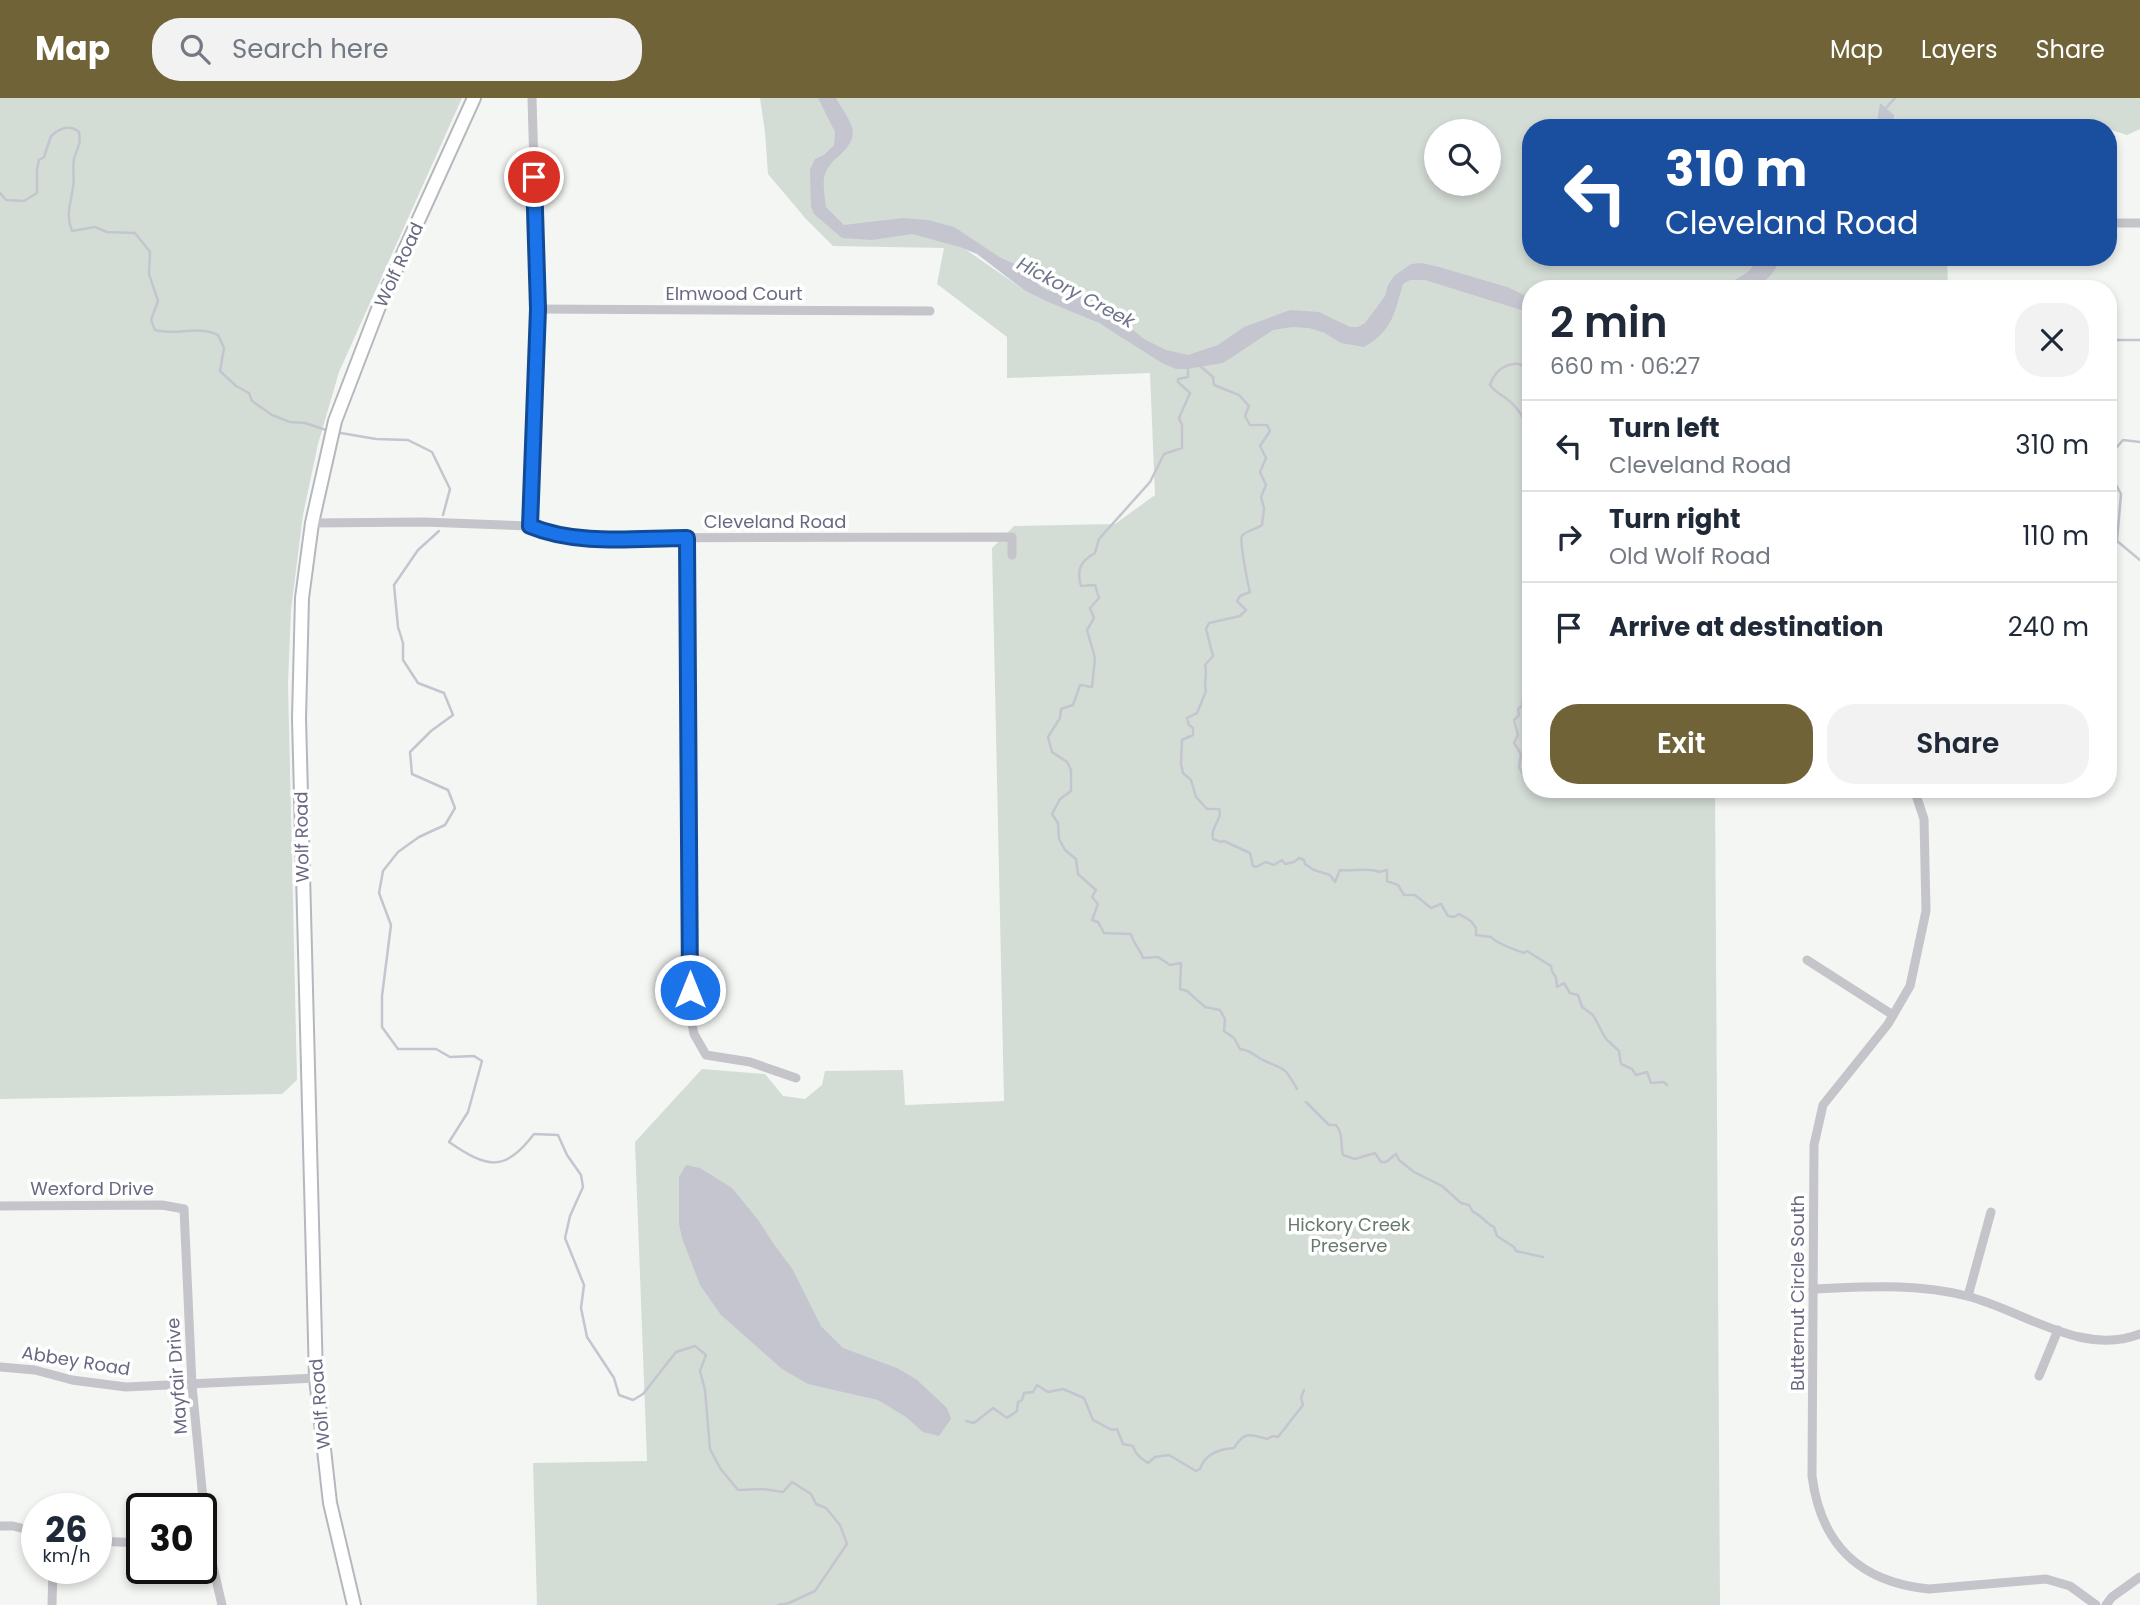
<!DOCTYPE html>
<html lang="en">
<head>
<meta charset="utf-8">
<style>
	:root { --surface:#fff; --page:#f2f2f3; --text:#1f2937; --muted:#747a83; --line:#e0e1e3; --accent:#6f6337 }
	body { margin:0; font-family:Poppins,sans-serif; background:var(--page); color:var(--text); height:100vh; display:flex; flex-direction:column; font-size:26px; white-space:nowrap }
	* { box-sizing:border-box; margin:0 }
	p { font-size:23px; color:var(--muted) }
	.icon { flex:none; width:38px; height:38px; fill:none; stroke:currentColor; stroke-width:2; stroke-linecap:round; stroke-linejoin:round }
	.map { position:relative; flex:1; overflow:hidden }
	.panel { position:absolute; left:1522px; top:182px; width:595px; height:518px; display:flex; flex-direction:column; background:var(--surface); border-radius:28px; box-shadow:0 4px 10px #0003 }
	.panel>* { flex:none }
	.guide { position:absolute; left:1522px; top:21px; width:595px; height:147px; border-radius:28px; box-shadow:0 4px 10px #0003; background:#1a4fa0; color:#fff; overflow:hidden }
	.fabs { position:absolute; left:1424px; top:21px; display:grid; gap:14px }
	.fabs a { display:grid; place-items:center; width:77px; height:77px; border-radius:50%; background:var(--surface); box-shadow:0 4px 10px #0003; font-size:35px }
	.speed { position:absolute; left:21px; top:1395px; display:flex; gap:14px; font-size:35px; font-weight:700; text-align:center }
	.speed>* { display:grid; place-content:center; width:91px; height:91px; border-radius:50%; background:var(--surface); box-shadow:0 4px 10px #0003; line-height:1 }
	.speed small { font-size:18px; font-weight:400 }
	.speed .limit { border:4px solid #111; border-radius:10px; background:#fff; color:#111 }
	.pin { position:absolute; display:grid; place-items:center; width:60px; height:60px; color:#fff; margin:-30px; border:4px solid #fff; border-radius:50%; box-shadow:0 2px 7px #0007 }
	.me { position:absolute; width:77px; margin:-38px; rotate:0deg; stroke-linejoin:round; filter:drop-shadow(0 0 5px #0008) }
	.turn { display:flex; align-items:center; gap:24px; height:147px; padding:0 28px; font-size:32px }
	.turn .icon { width:91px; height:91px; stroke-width:2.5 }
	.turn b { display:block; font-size:49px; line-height:60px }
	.round { display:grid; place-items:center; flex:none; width:74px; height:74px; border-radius:28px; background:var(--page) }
	.head { display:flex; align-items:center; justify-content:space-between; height:119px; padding:0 28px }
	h1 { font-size:42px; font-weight:600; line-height:52px }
	.action { display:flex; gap:14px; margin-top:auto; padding:14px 28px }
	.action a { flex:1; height:80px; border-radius:28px; background:var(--accent); color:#fff; font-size:28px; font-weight:600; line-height:80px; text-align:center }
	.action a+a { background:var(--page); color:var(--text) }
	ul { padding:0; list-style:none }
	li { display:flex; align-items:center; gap:21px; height:91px; padding:0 28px; border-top:2px solid var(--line) }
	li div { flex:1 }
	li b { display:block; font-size:26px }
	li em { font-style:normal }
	header { display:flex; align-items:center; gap:42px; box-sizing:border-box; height:98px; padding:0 35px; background:var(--accent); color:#fff }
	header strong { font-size:33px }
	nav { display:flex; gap:38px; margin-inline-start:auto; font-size:24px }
	.search { width:490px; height:63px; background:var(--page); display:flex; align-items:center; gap:18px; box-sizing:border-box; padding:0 24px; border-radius:28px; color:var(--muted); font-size:26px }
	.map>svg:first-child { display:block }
	.green { fill:#d4dcd6; fill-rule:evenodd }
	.water { fill:#c4c5cf }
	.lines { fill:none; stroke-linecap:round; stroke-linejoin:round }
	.stream { stroke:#c4c5cf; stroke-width:2.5 }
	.secondary-casing { stroke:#b6b7be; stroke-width:16 }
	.street { stroke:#c4c4ca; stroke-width:9 }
	.secondary { stroke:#fff; stroke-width:12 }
	.route-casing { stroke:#114b97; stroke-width:18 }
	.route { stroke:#1a73e8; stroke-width:12 }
	.labels { text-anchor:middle; stroke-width:7; stroke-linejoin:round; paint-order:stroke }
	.street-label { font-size:18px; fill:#686981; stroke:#fff }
	.park-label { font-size:18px; fill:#66796c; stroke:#fff }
	.water-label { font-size:19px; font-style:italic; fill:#6e748a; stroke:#fff }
</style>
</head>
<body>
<header>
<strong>Map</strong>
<div class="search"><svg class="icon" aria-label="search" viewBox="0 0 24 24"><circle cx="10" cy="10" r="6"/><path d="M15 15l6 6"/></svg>Search here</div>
<nav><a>Map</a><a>Layers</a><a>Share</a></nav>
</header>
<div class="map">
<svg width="2140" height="1507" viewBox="0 0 2140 1507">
	<rect width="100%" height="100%" fill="#f4f6f3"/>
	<g class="green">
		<path d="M0 0H462L339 274 318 346 303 417 291 512 288 585 297 982 282 996 0 1001Z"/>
		<path d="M760 0H2140V31L2127 37 2085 23 2062 30H1531V159H1947L1948 191H1531V691H1715L1720 1507H537L533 1365 647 1363 635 1044 702 971 765 976 783 998 805 1001 822 987 825 973 903 972 905 1007 1004 1003 992 450 1014 428 1115 426 1155 397 1150 275 1007 280V239L937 186 944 150 833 148 806 121 768 76 765 34ZM1437 33H1489V86H1437ZM971 150 1125 237H1119L1099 225 1024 192 965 151Z"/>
	</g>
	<g class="water">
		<path d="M818 0H836C850 25 864 35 839 58 833 62 828 69 825 76 822 85 825 100 826 109L844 127 903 120 928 122 954 129 1001 160 1017 167 1041 189 1049 193 1078 197 1114 216 1144 241 1166 252 1188 257 1218 247 1244 229 1290 212 1319 214 1350 229H1358L1365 225 1385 198 1388 187 1394 178 1411 166 1422 165 1439 169 1507 189 1531 200V215L1425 182H1410L1403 186C1394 216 1393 232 1364 249L1341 245 1325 235 1309 230 1292 229 1273 232 1223 265 1187 271H1176L1162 265 1099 225 1046 203 1024 192 977 156 960 149 912 136 872 142 842 140 814 116 811 109 810 72 815 61 824 57 834 47 835 34Z"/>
		<path d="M1880 5 1894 17V30H1876Z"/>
		<path d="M1761 159H1783L1771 177 1756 191H1720L1748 174Z"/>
		<path d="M686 1067 700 1070 732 1090 759 1123 773 1145 793 1172 821 1228 843 1250 897 1270 917 1282 947 1310 951 1321 939 1338 923 1334 906 1319 878 1302 808 1286 782 1271 721 1217 700 1187 682 1140 679 1126V1079Z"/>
	</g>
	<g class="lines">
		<g class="stream">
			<path d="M1886 10 1895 0"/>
			<path d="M0 95 6 102 24 103 37 95V71L39 62 44 59 51 38C60 30 69 26 79 34 81 49 77 49 74 61 72 70 75 80 73 89 71 106 65 116 72 133L95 129 107 134 135 135 150 154 149 176 158 203 151 222 155 232C176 238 198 227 218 237L224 250 220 273 236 288 249 295 252 303 272 317 290 324 305 325 329 333"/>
			<path d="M1531 218 1528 230 1531 236"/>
			<path d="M2109 242H2140"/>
			<path d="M1199 267 1213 279 1214 287 1239 297 1249 308 1245 318 1250 327H1267L1270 333 1260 348 1266 360 1260 374 1266 387 1261 399 1264 410 1262 427C1257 431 1245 433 1242 438 1239 442 1248 487 1250 494L1240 498 1237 503 1246 512 1240 518 1209 525 1206 531 1213 558 1205 567C1208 578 1203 585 1206 593L1197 615 1187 620 1189 627 1193 630V637L1182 642 1181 666 1183 675 1191 682 1196 699 1207 711H1219C1223 722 1210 728 1213 741L1221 744 1224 743 1250 755 1253 768 1256 769 1266 764 1274 767 1282 762 1285 766 1294 764 1299 760 1304 762 1305 766 1314 772 1330 777 1335 784 1340 772C1353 774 1368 769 1379 774L1387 772V783L1398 787 1404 797H1415L1431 810 1441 806 1448 818 1454 819 1459 816 1471 823 1476 830V837L1491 839C1498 847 1514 851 1524 855L1527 853 1551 868 1552 873 1556 880 1557 889 1564 885 1570 895 1578 897 1582 909 1593 917 1606 941 1619 953 1621 966 1632 971 1636 977 1647 974 1651 985 1664 984 1667 987"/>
			<path d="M1188 271V279L1178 281V284L1190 295 1179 320 1182 327V350L1164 356 1150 384 1099 441 1095 455C1081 463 1076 471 1081 488L1095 487 1099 500 1090 510 1094 520 1087 532 1095 560 1092 589 1080 587 1073 607 1061 611 1060 620 1048 639 1052 654 1067 664 1071 672V693L1060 701 1052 716 1058 725 1059 741 1065 752 1076 761 1078 776 1096 792 1092 799 1098 806 1092 822 1098 824 1104 835 1131 836C1134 848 1140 850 1143 860L1158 859 1170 867 1181 865 1180 891 1187 893 1205 909 1220 912 1225 921 1224 933 1234 940 1240 951C1255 953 1254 959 1265 963 1288 973 1284 969 1297 991"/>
			<path d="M1531 274C1517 257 1496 269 1490 287 1495 294 1500 296 1507 301 1520 311 1534 333 1528 349L1531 350"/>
			<path d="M335 334 376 341 408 342 432 354 450 391 443 417"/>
			<path d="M2109 364 2111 356 2123 342 2140 344"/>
			<path d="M2109 374 2121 396 2117 443 2140 462"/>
			<path d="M439 433 418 452 394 487 398 529 403 545V562L418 585 444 595 453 617 431 633 410 654 412 676 448 692 455 710 445 727 419 739 398 754 383 773 379 795 391 827 382 898V929L398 951H436L450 959 474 958 482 963 468 1014 449 1044C487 1070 504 1075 534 1036L558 1037 567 1057 581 1077 583 1089 570 1118 565 1140 584 1187 581 1210 587 1239 614 1280 619 1297 633 1302 643 1296 676 1254 695 1248 706 1257 700 1273 705 1292 710 1351 720 1370 738 1392 763 1391 783 1394 792 1384 811 1396 816 1406 826 1410 840 1427 847 1446 815 1493 789 1505 778 1507"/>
			<path d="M1531 546V550"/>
			<path d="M1527 685 1519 669 1521 656 1514 645 1518 637 1514 622 1519 617 1518 611 1522 608 1524 593 1531 584"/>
			<path d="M1306 1004 1329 1027H1336C1344 1037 1340 1047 1343 1057L1355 1061 1375 1055 1381 1064H1386L1396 1056 1399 1062 1414 1074 1442 1088 1461 1105 1469 1107 1473 1114C1483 1118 1486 1126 1494 1129L1497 1138 1514 1149 1516 1153 1543 1159"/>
			<path d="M966 1323 974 1325 993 1310 1007 1320 1017 1313 1018 1304 1022 1302 1024 1295 1033 1294 1037 1287 1048 1294 1063 1291 1084 1300 1093 1322 1112 1332 1117 1331 1123 1346 1133 1348C1135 1356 1141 1361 1148 1365L1155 1359 1169 1357 1196 1373 1200 1371C1205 1356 1219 1351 1234 1350 1244 1333 1250 1336 1267 1341L1273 1338 1278 1339 1303 1307 1301 1300 1304 1292"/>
		</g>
		<g class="secondary-casing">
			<path id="secondary" d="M354 1507 330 1405 316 1280 299 620 302 500 312 425 335 323 378 211 474 0"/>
		</g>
		<g class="street">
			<path d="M2109 125H2140"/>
			<path d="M538 211 930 213"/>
			<path d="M312 425 424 424 530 428 551 437 583 440 1012 439V457"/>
			<path d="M530 428 538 211 532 0"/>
			<path d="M687 440 690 915 694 936 706 957 750 964 796 980"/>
			<path d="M1914 691 1924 721 1926 813 1910 888 1888 926 1823 1007 1814 1047 1812 1378C1821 1447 1859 1484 1929 1491L2046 1481 2070 1488 2096 1507"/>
			<path d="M1807 862 1893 917"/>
			<path d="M0 1108 162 1107 184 1111 192 1287 207 1443 222 1507"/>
			<path d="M1813 1191C1866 1189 1915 1185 1967 1198 2022 1212 2082 1259 2140 1236"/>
			<path d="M1968 1198 1991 1114"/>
			<path d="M0 1269 35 1272 72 1282 126 1289 316 1280"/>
			<path d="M2039 1278 2058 1232"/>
			<path d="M0 1428H13L37 1434"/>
			<path d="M96 1443 142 1445"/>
			<path d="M52 1507 53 1470"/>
			<path d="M2106 1507 2112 1499 2140 1479"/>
		</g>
		<use href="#secondary" class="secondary"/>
	</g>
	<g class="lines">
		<g class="route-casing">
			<path id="route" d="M534 79 538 211 530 428C578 448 636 440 687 440L690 892"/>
		</g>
		<use href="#route" class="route"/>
	</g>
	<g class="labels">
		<g class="street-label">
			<text transform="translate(399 167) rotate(-65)" y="6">Wolf Road</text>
			<text x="734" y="202">Elmwood Court</text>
			<text x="775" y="430">Cleveland Road</text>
			<text transform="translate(302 739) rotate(-91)" y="6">Wolf Road</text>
			<text x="92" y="1097">Wexford Drive</text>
			<text transform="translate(1798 1195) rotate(-90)" y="6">Butternut Circle South</text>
			<text transform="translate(76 1263) rotate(9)" y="6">Abbey Road</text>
			<text transform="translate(177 1278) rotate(-94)" y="6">Mayfair Drive</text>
			<text transform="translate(320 1306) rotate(-95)" y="6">Wolf Road</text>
		</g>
		<g class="park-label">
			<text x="1349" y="1133">Hickory Creek<tspan x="1349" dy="21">Preserve</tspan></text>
		</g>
		<g class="water-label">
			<text transform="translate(1076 194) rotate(28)" y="7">Hickory Creek</text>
		</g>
	</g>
</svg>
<div class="fabs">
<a><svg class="icon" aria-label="search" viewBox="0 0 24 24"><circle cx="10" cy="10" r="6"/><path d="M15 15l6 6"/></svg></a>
</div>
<div class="speed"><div>26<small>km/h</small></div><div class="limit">30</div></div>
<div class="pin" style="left:534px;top:79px;background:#d93025"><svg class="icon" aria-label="arrive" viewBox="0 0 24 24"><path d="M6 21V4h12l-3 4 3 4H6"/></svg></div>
<svg class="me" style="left:690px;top:892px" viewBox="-20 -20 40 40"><circle r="17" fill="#1a73e8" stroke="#fff" stroke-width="3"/><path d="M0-11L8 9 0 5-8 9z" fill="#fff"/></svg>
<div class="guide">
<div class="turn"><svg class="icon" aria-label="left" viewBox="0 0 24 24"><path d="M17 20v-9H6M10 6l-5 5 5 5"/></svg><div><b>310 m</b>Cleveland Road</div></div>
</div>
<section class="panel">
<div class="head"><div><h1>2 min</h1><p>660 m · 06:27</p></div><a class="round"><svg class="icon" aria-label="close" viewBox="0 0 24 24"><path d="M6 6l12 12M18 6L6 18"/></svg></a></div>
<ul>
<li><svg class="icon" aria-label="left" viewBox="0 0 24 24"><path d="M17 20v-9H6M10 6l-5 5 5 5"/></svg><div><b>Turn left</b><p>Cleveland Road</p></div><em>310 m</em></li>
<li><svg class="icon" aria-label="right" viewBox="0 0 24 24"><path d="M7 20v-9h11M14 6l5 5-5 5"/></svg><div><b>Turn right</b><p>Old Wolf Road</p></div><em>110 m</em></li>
<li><svg class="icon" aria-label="arrive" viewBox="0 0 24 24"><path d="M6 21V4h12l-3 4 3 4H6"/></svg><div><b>Arrive at destination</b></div><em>240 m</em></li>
</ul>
<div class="action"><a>Exit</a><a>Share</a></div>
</section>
</div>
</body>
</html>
